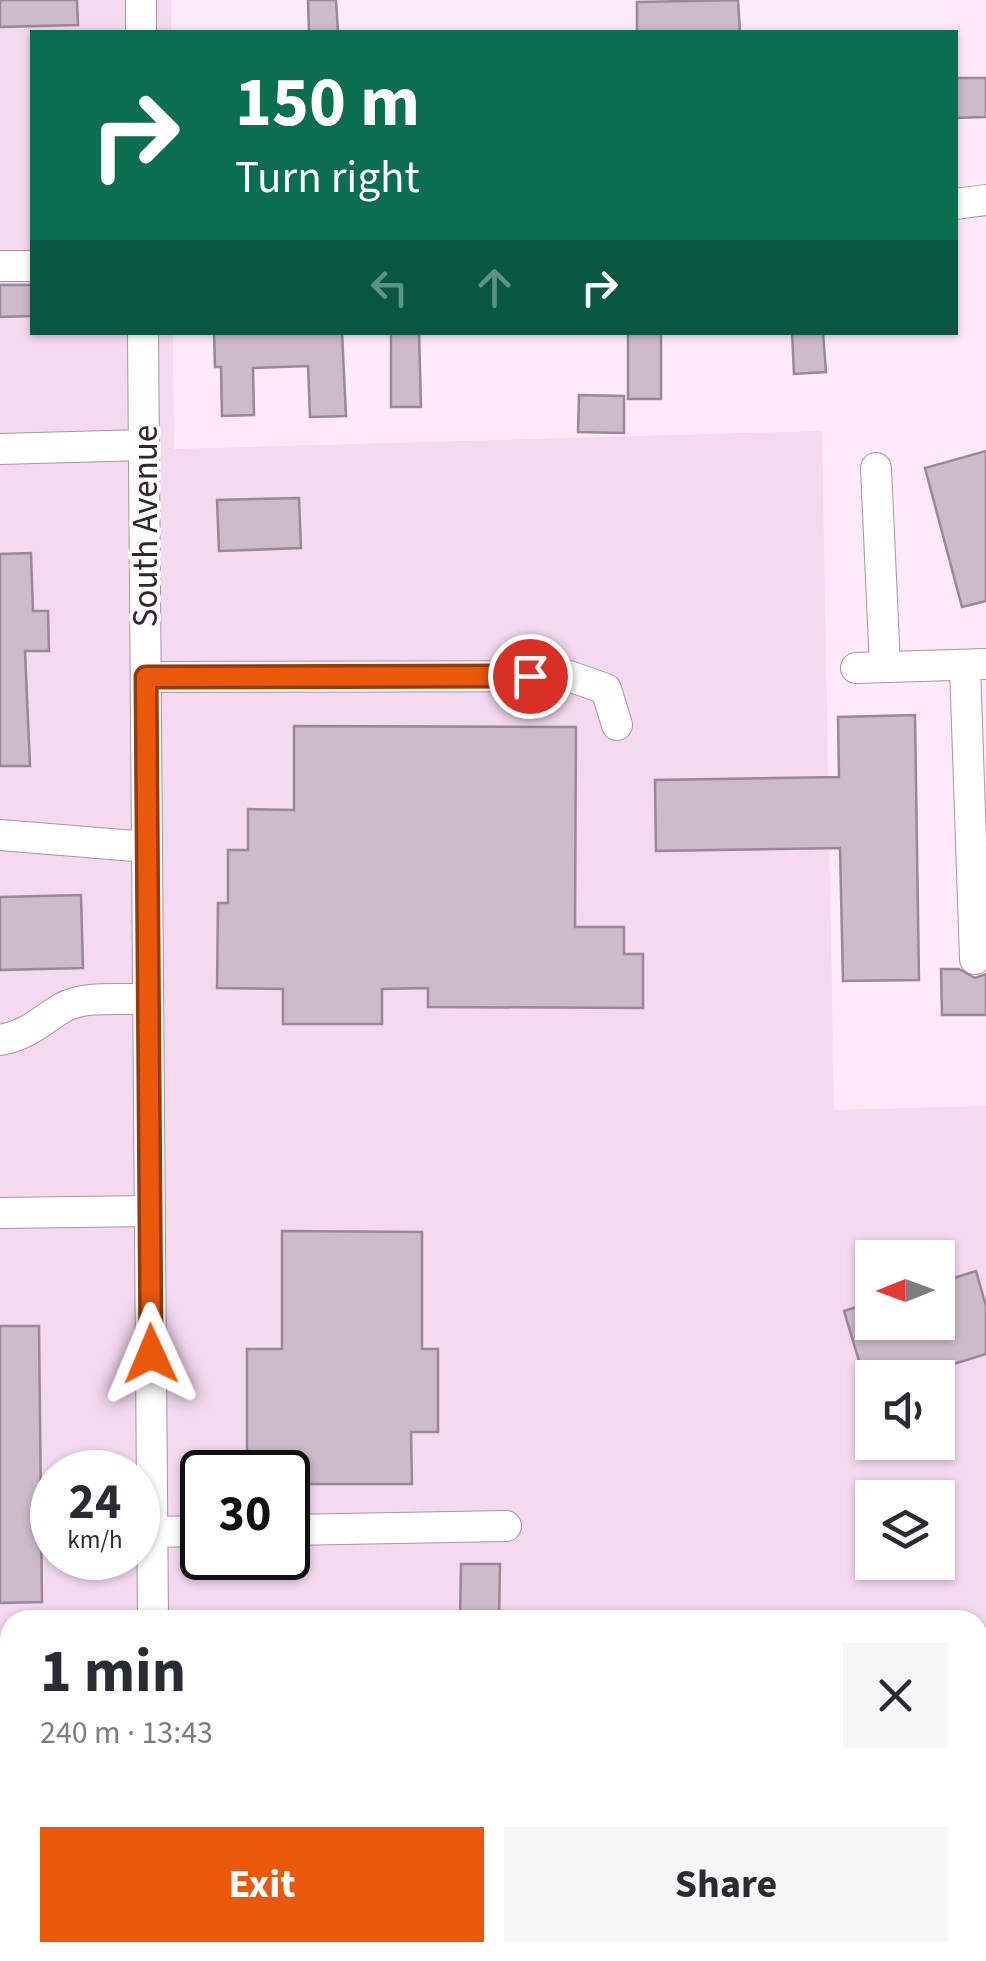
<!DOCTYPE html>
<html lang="en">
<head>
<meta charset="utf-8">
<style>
	:root { --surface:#fff; --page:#f7f7f7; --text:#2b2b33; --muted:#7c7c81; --accent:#ea580c }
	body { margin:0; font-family:"Source Sans 3",sans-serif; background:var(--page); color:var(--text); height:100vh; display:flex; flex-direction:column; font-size:38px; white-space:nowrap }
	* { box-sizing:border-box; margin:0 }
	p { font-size:32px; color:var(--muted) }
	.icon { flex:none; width:55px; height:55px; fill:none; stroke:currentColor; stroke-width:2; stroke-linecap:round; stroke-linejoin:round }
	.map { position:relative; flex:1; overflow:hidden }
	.side { position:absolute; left:0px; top:1610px; width:988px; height:352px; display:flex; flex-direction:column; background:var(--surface); border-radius:30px 30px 0 0; box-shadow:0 2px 8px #0004 }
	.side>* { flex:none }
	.banner { position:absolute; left:30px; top:30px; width:928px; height:305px; border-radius:0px; box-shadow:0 2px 8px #0004; background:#0b6e4f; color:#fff; overflow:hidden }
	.needle { width:65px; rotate:269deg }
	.buttons { position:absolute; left:855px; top:1240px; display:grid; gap:20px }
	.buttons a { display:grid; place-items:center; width:100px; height:100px; border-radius:0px; background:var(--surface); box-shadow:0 2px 8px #0004; font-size:50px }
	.speed { position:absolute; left:30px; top:1450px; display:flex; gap:20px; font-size:50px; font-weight:700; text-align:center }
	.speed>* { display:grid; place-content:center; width:130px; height:130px; border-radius:50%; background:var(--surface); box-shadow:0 2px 8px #0004; line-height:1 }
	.speed small { font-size:25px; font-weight:400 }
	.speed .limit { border:5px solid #111; border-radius:15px; background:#fff; color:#111 }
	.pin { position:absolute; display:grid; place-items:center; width:85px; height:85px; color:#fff; margin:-42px; border:5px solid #fff; border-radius:50%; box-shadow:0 2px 10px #0007 }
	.me { position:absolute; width:110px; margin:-55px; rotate:359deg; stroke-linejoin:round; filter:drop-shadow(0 0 8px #0008) }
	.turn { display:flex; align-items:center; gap:35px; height:210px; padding:0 40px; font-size:45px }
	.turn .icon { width:130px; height:130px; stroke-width:2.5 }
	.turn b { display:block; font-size:70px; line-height:85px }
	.lanes { display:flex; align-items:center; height:95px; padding:0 40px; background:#0003; justify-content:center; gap:50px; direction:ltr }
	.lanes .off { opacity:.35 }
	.round { display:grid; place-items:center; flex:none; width:105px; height:105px; border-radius:0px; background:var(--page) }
	.headline { display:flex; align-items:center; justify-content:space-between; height:170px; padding:0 40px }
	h1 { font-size:60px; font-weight:700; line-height:75px }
	.cta { display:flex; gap:20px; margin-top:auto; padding:20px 40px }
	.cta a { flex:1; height:115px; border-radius:0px; background:var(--accent); color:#fff; font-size:40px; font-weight:700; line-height:115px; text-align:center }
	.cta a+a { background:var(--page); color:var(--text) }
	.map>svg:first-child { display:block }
	.built { fill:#f4d9f0; fill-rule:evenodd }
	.building { fill:#cdbacb; stroke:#9a8797; stroke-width:2.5 }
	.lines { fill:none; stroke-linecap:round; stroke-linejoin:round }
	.minor-casing { stroke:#a794a4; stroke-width:32 }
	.minor { stroke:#fff; stroke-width:30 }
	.route-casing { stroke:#983908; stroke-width:25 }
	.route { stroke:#ea580c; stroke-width:18 }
	.labels { text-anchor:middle; stroke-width:8; stroke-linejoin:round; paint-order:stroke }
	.street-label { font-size:35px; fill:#2e272d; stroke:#fefefe }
</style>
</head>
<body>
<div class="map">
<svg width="986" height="1961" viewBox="0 0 986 1961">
	<rect width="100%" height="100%" fill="#fee9fb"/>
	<path class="built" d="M0 0H171V32H32V332L173 333 174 449 822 431 834 1110 986 1106V1961H0ZM872 1258H938V1322H872ZM872 1378H938V1442H872ZM52 1472H138V1558H52ZM202 1472H288V1558H202ZM872 1498H938V1562H872ZM10 1620H978V1952H10Z"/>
	<g class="building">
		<path d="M0 0H77L78 25 0 27Z"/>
		<path d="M308 0H336L338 32H309Z"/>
		<path d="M738 0 740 32H637V2Z"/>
		<path d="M955 78H986V117L955 118Z"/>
		<path d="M0 285H32V316L0 317Z"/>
		<path d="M214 332H342L346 416 310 417 308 366 253 368 254 415 222 416 221 367H215Z"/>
		<path d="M391 332H419L421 407H391Z"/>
		<rect x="628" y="332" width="33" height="67"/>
		<path d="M792 332H823L826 372 794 374Z"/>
		<path d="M579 395 624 396V433L578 432Z"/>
		<path d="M986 451V601L962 607 925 468Z"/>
		<path d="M299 498 301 548 219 551 217 500Z"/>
		<path d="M31 553 33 611H48L49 651H25L30 766H0V554Z"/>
		<path d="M915 715 919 980 843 981 840 848 656 851 655 780 839 777 838 717Z"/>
		<path d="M294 726 576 727 575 927H624V954H643V1008L428 1007V988L382 989V1024H283V989L217 988 218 903H228V850H248V809L294 810Z"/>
		<path d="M81 895 83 968 0 970V897Z"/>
		<path d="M941 969H959L975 978 986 974V1015H942Z"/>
		<path d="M282 1231 422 1232V1349H438V1432H411L412 1484H288V1472H247V1349H282Z"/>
		<path d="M976 1271 986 1306V1354L909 1378H872V1383L866 1384 844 1311 872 1302V1322H938V1283Z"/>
		<path d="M0 1326H39L42 1602 0 1603Z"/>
		<path d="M461 1564H500L499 1620H460Z"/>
	</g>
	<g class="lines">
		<g class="minor-casing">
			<g id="minor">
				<path d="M141 0V32"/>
				<path d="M955 204 986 200"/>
				<path d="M0 266H32"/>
				<path d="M143 332 153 1620"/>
				<path d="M0 449 144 445"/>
				<path d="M876 468 885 667"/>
				<path d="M965 666 975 959"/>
				<path d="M856 668 986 664"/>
				<path d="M146 677 569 676 606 689 617 725"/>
				<path d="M0 835 147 847"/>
				<path d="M0 1040C26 1036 41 1021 62 1008 84 995 123 1000 148 999"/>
				<path d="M0 1213 150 1211"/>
				<path d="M288 1530 506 1526"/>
				<path d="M152 1532 202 1531"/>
				<path d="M0 1655H10"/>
				<path d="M0 1809 10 1814"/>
				<path d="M66 1952V1961"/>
				<path d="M155 1952V1961"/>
			</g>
		</g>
		<use href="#minor" class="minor"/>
	</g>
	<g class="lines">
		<g class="route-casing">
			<path id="route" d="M151 1354 146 677 530 676"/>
		</g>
		<use href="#route" class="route"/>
	</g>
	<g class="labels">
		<g class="street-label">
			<text transform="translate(145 526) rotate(-90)" y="12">South Avenue</text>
		</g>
	</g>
</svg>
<div class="buttons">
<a><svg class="needle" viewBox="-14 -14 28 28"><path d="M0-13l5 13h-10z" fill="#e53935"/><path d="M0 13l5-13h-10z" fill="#7c7c81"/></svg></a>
<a><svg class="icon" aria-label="sound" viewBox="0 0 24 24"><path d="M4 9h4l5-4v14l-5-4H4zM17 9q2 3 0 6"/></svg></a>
<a><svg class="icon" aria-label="layers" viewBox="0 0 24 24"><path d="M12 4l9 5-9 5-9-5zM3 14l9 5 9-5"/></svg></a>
</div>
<div class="speed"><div>24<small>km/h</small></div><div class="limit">30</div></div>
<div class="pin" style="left:530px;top:676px;background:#d93025"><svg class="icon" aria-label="arrive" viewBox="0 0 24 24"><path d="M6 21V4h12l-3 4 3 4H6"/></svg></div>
<svg class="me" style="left:151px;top:1354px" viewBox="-20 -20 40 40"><path d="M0-17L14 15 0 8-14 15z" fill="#ea580c" stroke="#fff" stroke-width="4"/></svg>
<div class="banner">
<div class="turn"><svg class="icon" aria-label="right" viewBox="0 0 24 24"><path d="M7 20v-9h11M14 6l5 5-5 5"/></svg><div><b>150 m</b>Turn right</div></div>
<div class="lanes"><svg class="icon off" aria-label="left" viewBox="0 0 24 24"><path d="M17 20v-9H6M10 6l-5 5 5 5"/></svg><svg class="icon off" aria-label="ahead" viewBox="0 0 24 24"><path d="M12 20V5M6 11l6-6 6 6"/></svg><svg class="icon" aria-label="right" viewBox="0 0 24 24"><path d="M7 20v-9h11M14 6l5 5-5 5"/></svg></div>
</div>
<section class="side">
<div class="headline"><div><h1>1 min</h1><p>240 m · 13:43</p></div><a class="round"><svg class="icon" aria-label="close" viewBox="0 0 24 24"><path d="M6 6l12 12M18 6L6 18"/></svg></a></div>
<div class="cta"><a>Exit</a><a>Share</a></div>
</section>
</div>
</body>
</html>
